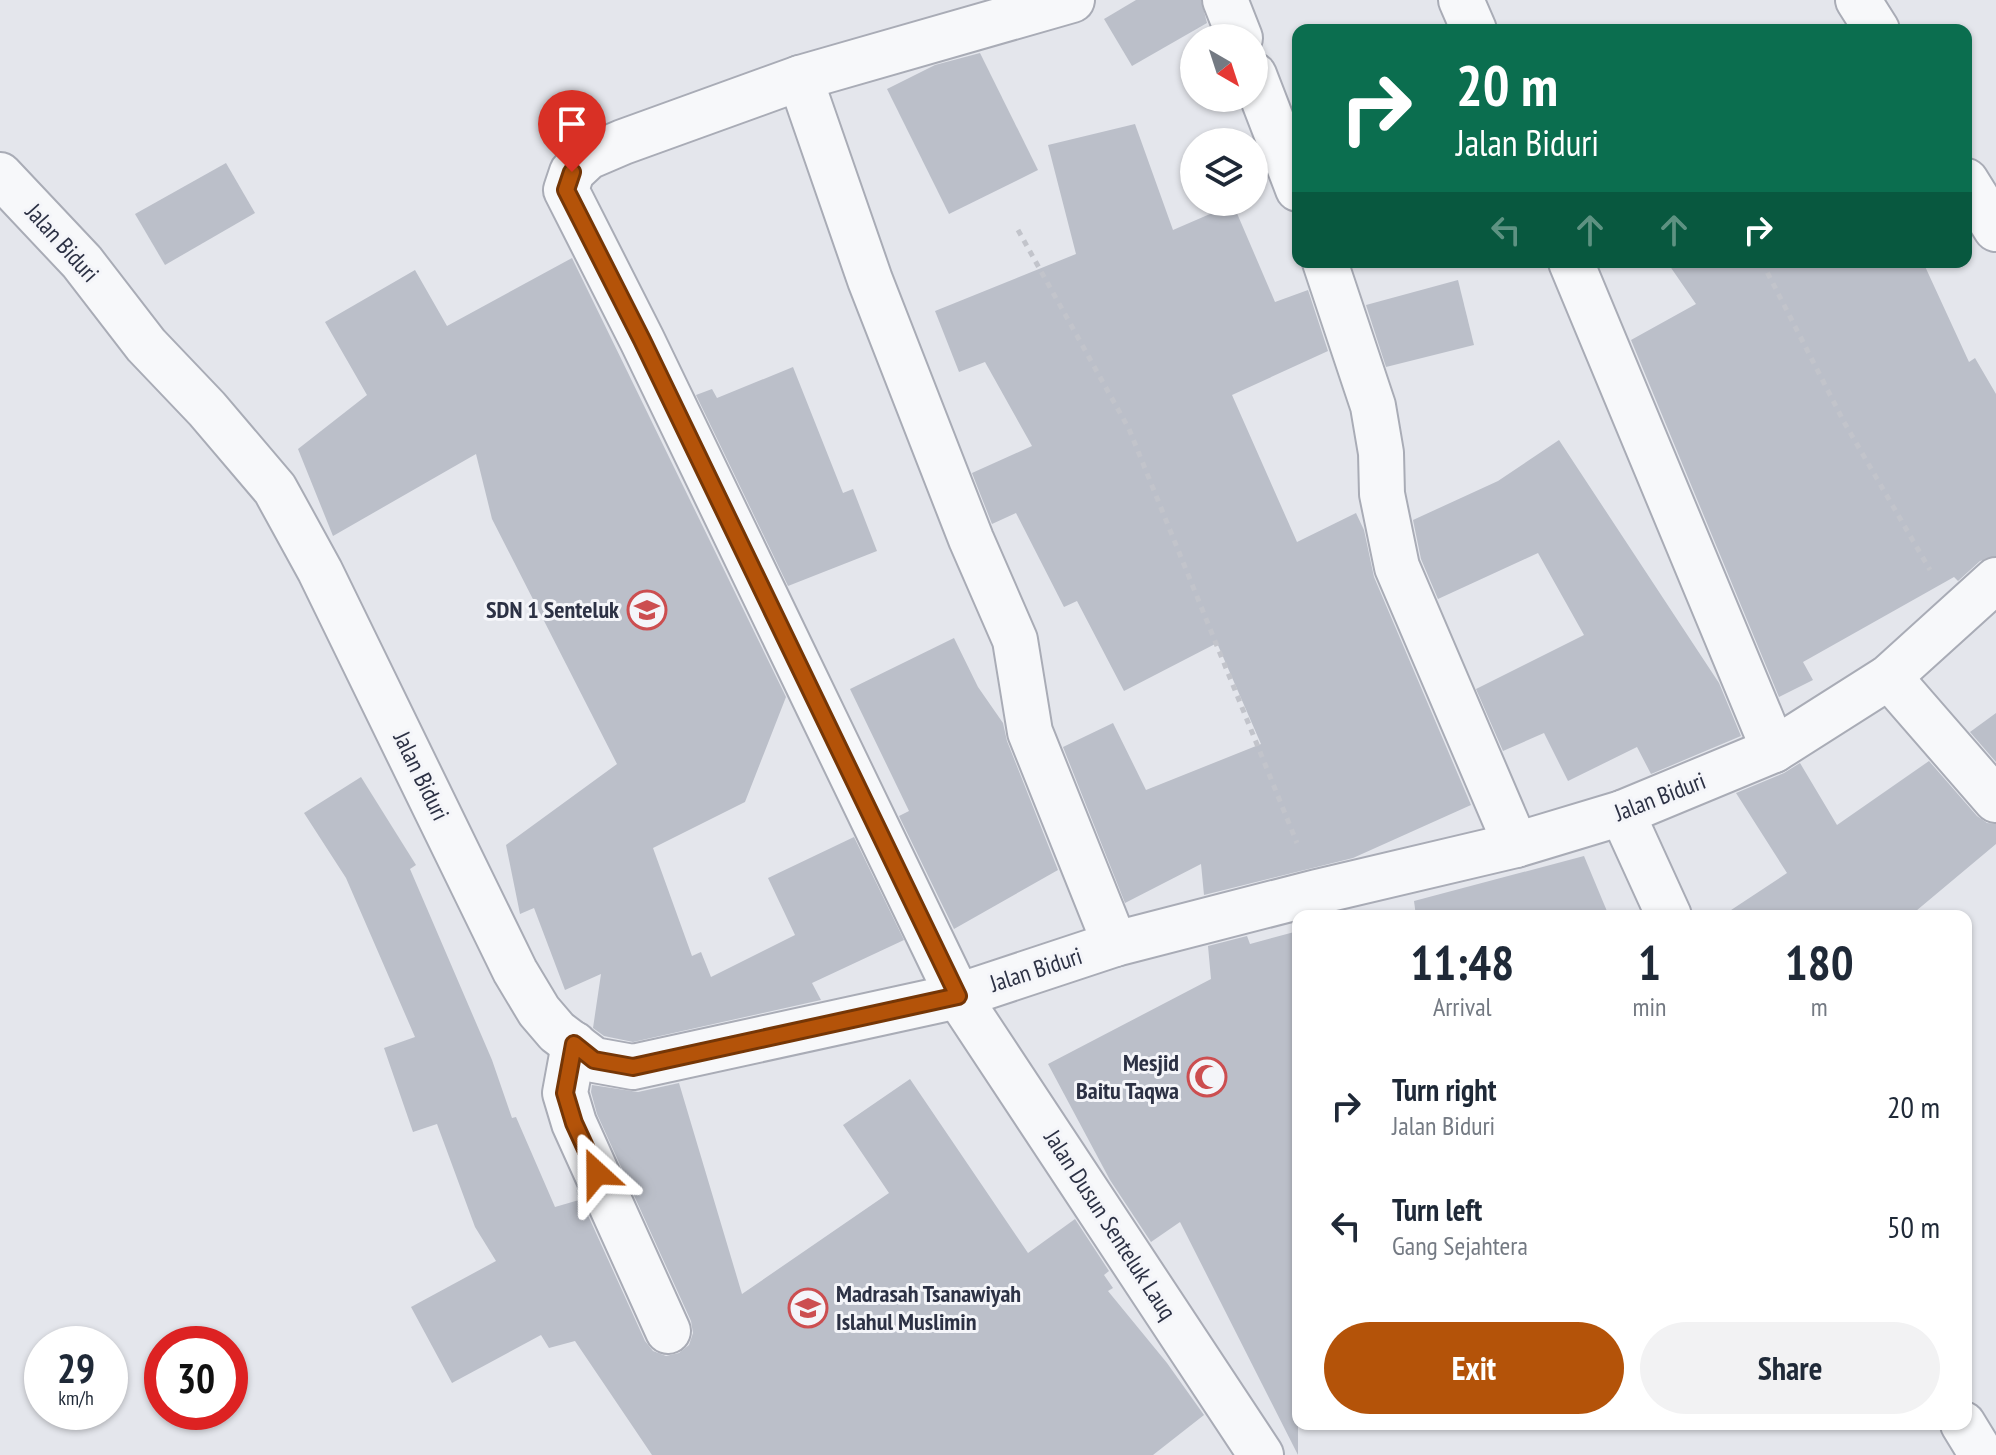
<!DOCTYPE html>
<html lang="en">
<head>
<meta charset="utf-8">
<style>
	:root { --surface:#fff; --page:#f2f2f3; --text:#1f2937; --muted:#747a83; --accent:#b45309 }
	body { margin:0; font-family:"PT Sans Narrow",sans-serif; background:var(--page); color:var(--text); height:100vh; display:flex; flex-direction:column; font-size:30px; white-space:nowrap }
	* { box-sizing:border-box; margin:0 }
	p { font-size:26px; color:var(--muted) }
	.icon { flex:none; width:44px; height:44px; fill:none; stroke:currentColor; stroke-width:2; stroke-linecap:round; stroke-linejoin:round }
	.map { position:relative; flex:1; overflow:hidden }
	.side { position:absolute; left:1292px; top:910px; width:680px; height:520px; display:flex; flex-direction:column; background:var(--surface); border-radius:16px; box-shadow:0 2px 6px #0004 }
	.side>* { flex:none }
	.banner { position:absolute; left:1292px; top:24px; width:680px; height:244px; border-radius:16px; box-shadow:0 2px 6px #0004; background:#0b6e4f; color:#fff; overflow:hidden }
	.needle { width:52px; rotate:141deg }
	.fabs { position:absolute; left:1180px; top:24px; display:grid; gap:16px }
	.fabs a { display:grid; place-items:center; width:88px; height:88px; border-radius:50%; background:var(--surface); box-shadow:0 2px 6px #0004; font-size:40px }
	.speed { position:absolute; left:24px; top:1326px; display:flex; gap:16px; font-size:40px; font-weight:700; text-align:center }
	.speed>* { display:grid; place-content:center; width:104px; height:104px; border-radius:50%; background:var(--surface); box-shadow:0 2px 6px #0004; line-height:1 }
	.speed small { font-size:20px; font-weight:400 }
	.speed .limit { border:12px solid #d22; background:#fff; color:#111 }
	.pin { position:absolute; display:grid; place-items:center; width:68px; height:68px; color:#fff; margin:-82px -34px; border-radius:50% 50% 50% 0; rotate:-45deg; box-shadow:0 0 8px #0007 }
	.pin .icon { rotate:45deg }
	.me { position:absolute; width:88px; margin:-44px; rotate:336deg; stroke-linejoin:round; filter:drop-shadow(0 0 6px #0008) }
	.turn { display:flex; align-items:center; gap:28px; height:168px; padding:0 32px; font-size:36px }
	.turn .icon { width:104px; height:104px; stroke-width:2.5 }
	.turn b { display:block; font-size:56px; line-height:68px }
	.lanes { display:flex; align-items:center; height:76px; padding:0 32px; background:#0003; justify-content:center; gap:40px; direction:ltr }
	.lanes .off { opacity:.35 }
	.eta { display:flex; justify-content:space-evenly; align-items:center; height:136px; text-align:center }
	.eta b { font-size:48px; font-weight:700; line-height:56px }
	.cta { display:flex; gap:16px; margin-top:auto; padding:16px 32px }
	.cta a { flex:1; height:92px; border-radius:48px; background:var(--accent); color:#fff; font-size:32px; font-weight:700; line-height:92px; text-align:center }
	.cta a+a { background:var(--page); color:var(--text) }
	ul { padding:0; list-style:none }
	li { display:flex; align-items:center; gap:24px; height:120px; padding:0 32px }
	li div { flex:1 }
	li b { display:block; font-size:30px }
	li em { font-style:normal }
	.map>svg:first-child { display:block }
	.building { fill:#bbbfc9 }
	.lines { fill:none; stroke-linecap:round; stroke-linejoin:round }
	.minor-casing { stroke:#a9acb6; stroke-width:48 }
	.tertiary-casing { stroke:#a9acb6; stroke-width:48 }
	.path { stroke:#c2c4cb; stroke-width:5; stroke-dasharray:6 6; stroke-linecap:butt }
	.minor { stroke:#f7f8fa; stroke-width:44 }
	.tertiary { stroke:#f7f8fa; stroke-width:44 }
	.route-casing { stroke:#753606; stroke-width:20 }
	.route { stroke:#b45309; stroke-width:14 }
	.labels { text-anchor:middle; stroke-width:6; stroke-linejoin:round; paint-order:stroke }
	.street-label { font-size:24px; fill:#2c3144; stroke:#f4f5f9 }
	.poi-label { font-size:24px; font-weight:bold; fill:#2c3144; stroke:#f4f5f9; text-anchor:end }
</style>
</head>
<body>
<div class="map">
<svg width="1996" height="1455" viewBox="0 0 1996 1455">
	<rect width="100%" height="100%" fill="#e4e6ec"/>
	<g class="building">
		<path d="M1136 0H1201L1207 23 1132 66 1104 19Z"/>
		<path d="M980 53 1038 170 949 214 887 89 935 65Z"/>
		<path d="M1135 124 1173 230 1233 204 1275 302 1308 290 1328 351 1232 395 1297 542 1356 513 1364 530 1374 577 1471 805 1353 858 1204 895 1201 864 1125 903 1063 747 1113 723 1146 790 1261 744 1217 643 1124 691 1077 601 1064 607 1016 513 992 524 972 473 1032 446 985 362 959 372 935 311 1076 254 1048 145Z"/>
		<path d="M226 163 255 213 165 265 135 214Z"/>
		<path d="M572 258 786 697 745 802 653 848 692 956 701 952 711 977 795 935 768 878 854 837 904 940 812 983 821 1000 633 1042 604 1036 593 1028 601 974 565 990 534 908 520 914 506 845 617 764 492 519 476 454 333 536 298 449 367 395 325 322 415 270 447 326Z"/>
		<path d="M1667 262H1923L1969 362 1975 358 1996 394V556L1980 561 1958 581 1954 577 1803 662 1813 680 1779 697 1631 340 1696 304Z"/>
		<path d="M1458 280 1474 345 1386 367 1366 305Z"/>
		<path d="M793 367 843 493 853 489 877 551 788 586 696 395 712 389 717 398Z"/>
		<path d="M1559 440 1719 683 1741 736 1651 774 1637 747 1568 781 1544 733 1503 751 1476 689 1584 635 1538 553 1438 599 1421 559 1413 520 1498 481Z"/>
		<path d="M954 638 978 687 1003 723 1007 741 1058 870 954 929 899 816 909 811 850 689Z"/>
		<path d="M1996 713V762L1970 732Z"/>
		<path d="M1929 761 1977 816 1987 823 1996 824V844L1910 916H1722L1787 873 1736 793 1784 773 1800 763 1837 825Z"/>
		<path d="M361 777 416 865 410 869 492 1060 512 1118 516 1117 555 1207 579 1200 576 1189 645 1341 653 1351 666 1356 679 1353 689 1345 693 1333 691 1321 597 1114 591 1092 592 1085 638 1092 679 1083 742 1294 889 1193 843 1125 910 1079 1028 1253 1075 1219 1109 1271 1104 1275 1113 1288 1108 1291 1167 1363 1204 1415 1153 1455H652L575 1341 549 1348 541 1335 452 1383 411 1307 496 1261 475 1227 437 1124 413 1132 384 1048 415 1037 346 878 304 813Z"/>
		<path d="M1584 856 1609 916H1416L1414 901Z"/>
		<path d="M1298 931V1455L1180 1222 1151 1242 1110 1180 1048 1064 1211 979 1208 946 1247 936 1250 944Z"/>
	</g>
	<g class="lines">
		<g class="minor-casing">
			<g id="minor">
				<path d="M1072 0 800 78 623 142 588 157 572 172 566 190 642 340 958 996 1261 1455"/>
				<path d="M1225 0 1240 38"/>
				<path d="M1461 0 1474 30"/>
				<path d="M1858 0 1877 30"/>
				<path d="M1254 75 1298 189"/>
				<path d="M800 78 870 280 971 539 1015 640 1030 732 1115 944"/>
				<path d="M1966 181 1996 229"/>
				<path d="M1325 262 1373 406 1381 453 1382 494 1397 567 1516 845"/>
				<path d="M1571 262 1774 750"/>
				<path d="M1889 677 1996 800"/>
				<path d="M1622 813 1669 916"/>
				<path d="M574 1044 565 1093 574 1123 668 1331"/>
				<path d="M1963 1424 1982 1455"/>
			</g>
		</g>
		<g class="tertiary-casing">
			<path id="tertiary" d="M0 175 82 262 146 345 207 409 275 489 320 571 515 971 539 1011 557 1032 594 1060 633 1067 958 996 1115 944 1317 892 1516 845 1622 813 1774 750 1889 677 1996 580"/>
		</g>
		<g class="path">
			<path d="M1018 230 1129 429 1297 843"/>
			<path d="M1762 262 1844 422 1930 570"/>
		</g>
		<use href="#minor" class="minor"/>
		<use href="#tertiary" class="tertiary"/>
	</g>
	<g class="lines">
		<g class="route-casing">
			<path id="route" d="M572 172 566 190 642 340 958 996 633 1067 594 1060 574 1044 565 1093 574 1123 597 1173"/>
		</g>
		<use href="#route" class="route"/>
	</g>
	<defs>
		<g id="school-ring" transform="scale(2)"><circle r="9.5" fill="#f4f5f9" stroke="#cc4e50" stroke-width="1.5"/><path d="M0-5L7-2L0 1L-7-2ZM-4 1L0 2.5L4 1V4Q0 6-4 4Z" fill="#cc4e50"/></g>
		<g id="mosque-ring" transform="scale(2)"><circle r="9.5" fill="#f4f5f9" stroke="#cc4e50" stroke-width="1.5"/><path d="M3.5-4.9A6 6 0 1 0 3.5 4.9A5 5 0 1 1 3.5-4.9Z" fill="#cc4e50"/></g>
	</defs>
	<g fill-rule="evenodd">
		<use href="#school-ring" x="647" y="610"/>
		<use href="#mosque-ring" x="1207" y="1077"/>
		<use href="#school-ring" x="808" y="1308"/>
	</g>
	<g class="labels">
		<g class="street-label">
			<text transform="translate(62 243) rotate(48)" y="8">Jalan Biduri</text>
			<text transform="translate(421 776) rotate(64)" y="8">Jalan Biduri</text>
			<text transform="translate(1660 797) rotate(-21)" y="8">Jalan Biduri</text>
			<text transform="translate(1036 970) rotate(-18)" y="8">Jalan Biduri</text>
			<text transform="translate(1110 1225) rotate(57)" y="8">Jalan Dusun Senteluk Lauq</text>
		</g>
		<g class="poi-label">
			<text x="619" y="618">SDN 1 Senteluk</text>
			<text x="1179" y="1071">Mesjid<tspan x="1179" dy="28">Baitu Taqwa</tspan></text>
			<text x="836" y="1302" text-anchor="start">Madrasah Tsanawiyah<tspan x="836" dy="28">Islahul Muslimin</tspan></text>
		</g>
	</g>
</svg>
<div class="fabs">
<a><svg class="needle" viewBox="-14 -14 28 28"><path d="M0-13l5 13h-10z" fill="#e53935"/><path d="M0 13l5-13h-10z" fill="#747a83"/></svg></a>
<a><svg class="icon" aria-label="layers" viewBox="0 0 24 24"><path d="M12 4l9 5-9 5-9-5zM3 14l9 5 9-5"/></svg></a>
</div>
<div class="speed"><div>29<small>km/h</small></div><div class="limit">30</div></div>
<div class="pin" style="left:572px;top:172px;background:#d93025"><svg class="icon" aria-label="arrive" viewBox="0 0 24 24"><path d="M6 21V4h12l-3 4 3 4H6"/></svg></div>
<svg class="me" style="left:597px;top:1173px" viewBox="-20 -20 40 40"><path d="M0-17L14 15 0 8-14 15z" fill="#b45309" stroke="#fff" stroke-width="4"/></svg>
<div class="banner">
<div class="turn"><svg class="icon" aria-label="right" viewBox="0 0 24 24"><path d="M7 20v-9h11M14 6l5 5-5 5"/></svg><div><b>20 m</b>Jalan Biduri</div></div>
<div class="lanes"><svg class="icon off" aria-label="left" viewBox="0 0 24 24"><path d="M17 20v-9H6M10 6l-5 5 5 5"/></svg><svg class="icon off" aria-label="ahead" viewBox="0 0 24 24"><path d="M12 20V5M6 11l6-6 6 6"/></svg><svg class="icon off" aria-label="ahead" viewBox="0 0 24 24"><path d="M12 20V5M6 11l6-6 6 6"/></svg><svg class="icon" aria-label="right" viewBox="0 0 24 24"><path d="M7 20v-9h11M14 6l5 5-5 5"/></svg></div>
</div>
<section class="side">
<div class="eta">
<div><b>11:48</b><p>Arrival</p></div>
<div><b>1</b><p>min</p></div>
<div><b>180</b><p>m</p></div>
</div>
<ul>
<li><svg class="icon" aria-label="right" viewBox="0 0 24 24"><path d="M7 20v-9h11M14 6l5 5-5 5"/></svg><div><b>Turn right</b><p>Jalan Biduri</p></div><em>20 m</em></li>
<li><svg class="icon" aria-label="left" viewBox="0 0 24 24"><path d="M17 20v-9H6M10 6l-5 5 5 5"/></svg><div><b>Turn left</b><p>Gang Sejahtera</p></div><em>50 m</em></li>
</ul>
<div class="cta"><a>Exit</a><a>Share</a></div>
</section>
</div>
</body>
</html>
